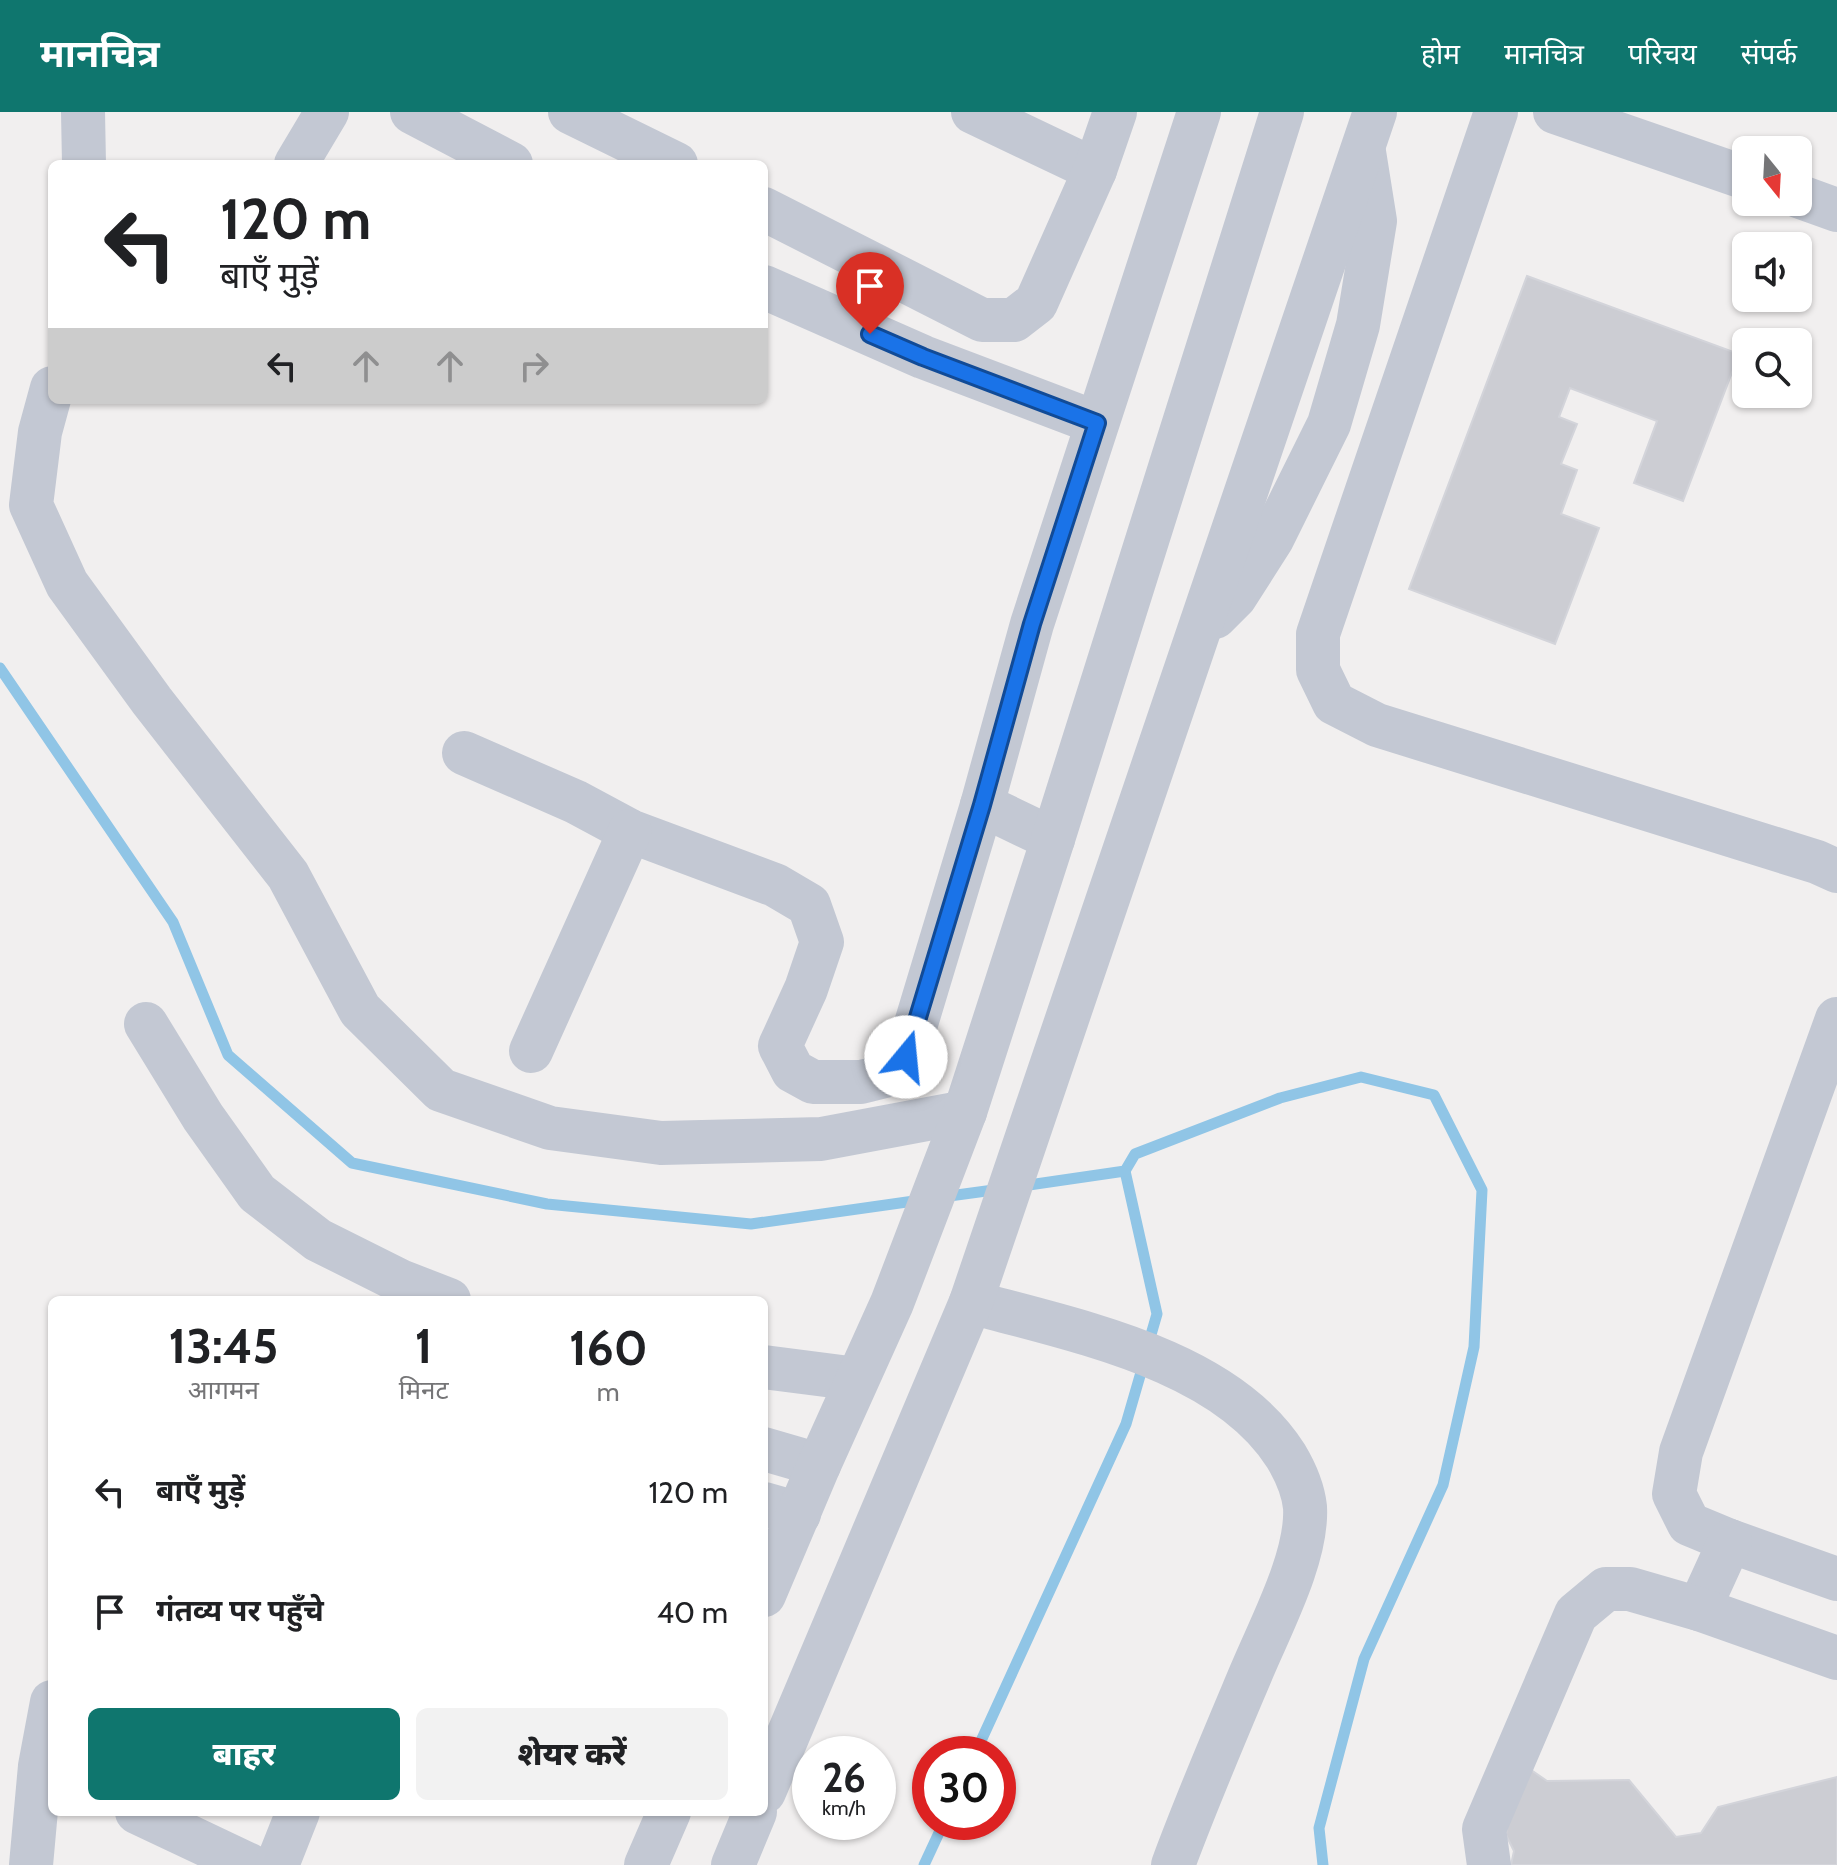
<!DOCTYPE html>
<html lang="hi">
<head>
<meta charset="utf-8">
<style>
	:root { --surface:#fff; --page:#f2f2f2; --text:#202124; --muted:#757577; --accent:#0f766e }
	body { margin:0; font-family:Cabin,"Noto Sans Devanagari",sans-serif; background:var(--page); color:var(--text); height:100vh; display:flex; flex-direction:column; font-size:30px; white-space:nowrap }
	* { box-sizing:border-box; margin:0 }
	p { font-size:26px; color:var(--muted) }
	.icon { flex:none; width:44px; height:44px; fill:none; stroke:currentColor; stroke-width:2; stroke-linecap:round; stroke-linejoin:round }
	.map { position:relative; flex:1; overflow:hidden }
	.sheet { position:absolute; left:48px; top:1184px; width:720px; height:520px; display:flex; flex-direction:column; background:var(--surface); border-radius:12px; box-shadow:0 2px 6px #0004 }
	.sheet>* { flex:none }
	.banner { position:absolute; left:48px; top:48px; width:720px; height:244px; border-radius:12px; box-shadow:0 2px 6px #0004; background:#fff; color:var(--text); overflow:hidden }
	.needle { width:52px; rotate:162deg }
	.controls { position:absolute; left:1732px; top:24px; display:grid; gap:16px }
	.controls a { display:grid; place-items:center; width:80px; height:80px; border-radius:12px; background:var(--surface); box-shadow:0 2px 6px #0004; font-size:40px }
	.speed { position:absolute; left:792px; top:1624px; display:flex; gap:16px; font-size:40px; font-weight:700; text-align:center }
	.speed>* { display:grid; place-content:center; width:104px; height:104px; border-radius:50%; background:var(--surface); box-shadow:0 2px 6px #0004; line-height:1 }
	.speed small { font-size:20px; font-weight:400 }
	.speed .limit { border:12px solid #d22; background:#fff; color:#111 }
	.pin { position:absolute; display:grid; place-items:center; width:68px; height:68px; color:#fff; margin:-82px -34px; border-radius:50% 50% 50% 0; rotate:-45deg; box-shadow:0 0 8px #0007 }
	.pin .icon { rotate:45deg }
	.me { position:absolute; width:88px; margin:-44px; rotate:17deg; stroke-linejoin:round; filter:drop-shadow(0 0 6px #0008) }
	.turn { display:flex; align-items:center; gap:28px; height:168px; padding:0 40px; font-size:36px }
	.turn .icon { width:104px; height:104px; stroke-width:2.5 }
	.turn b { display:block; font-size:56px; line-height:68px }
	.lanes { display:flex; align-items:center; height:76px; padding:0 40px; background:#0003; justify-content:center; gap:40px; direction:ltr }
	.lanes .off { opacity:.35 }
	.eta { display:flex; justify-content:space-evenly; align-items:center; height:136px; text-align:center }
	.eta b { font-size:48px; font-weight:800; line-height:56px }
	.action { display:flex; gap:16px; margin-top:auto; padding:16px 40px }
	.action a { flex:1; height:92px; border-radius:12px; background:var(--accent); color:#fff; font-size:32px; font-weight:800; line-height:92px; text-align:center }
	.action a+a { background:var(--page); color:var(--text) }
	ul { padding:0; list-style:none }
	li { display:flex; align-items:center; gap:24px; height:120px; padding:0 40px }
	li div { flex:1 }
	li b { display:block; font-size:30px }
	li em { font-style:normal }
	header { display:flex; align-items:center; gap:48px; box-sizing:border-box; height:112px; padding:0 40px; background:var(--accent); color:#fff }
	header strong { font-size:38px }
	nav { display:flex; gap:44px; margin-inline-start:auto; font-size:28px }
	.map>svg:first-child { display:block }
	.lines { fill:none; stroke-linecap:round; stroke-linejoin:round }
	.stream { stroke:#90c5e6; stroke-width:11 }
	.building { fill:#cccdd3; stroke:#d3d4da; stroke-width:2 }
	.minor { stroke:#c3c8d3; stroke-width:44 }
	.route-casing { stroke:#114b97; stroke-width:20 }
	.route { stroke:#1a73e8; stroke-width:14 }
</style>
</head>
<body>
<header>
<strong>मानचित्र</strong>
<nav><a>होम</a><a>मानचित्र</a><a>परिचय</a><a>संपर्क</a></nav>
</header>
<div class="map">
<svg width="1837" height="1753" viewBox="0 0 1837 1753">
	<rect width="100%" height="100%" fill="#f1efef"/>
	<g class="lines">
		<g class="stream">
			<path d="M0 556 173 810 228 943 352 1051 547 1092 751 1112 921 1088"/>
			<path d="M1125 1059 1157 1202 1148 1233"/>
			<path d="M1022 1074 1125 1059 1135 1042 1280 986 1361 965 1434 983 1482 1078 1474 1235 1443 1373 1364 1547 1319 1716 1323 1753"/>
			<path d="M942 1085 1001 1077"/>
			<path d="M975 1642 1126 1312 1144 1250"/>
			<path d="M924 1753 944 1710"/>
		</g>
	</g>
	<g class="building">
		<path d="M1527 164 1739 242 1683 389 1634 371 1657 309 1570 276 1559 305 1577 312 1561 352 1577 358 1561 402 1599 416 1555 532 1409 477Z"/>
		<path d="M1524 1653 1547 1669 1629 1668 1676 1725 1701 1721 1718 1695 1837 1665V1753H1511L1514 1739 1506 1723 1510 1688Z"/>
	</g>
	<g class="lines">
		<g class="minor">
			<path d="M83 0 84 52"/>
			<path d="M412 0 511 52"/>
			<path d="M570 0 676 52"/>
			<path d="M973 0 1095 58"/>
			<path d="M1496 0 1318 522V558L1334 591 1377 613 1817 750 1837 759"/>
			<path d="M1555 0 1746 66"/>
			<path d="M296 52 327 0"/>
			<path d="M1798 84 1837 98"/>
			<path d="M764 97 982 208H1014L1036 191 1095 58 1115 0"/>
			<path d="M764 175 923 245 1097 311"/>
			<path d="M52 276 40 320 31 393 67 472 152 589 288 763 360 898 441 978 550 1016 661 1031 821 1027 965 1000"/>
			<path d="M1215 505 1235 485 1272 427 1329 312 1358 213 1375 109 1364 40"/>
			<path d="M464 641 576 690 630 719 775 773 809 793 822 830 806 877 780 934 793 959 813 970H861L885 964 906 945 982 693 1032 512 1199 0"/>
			<path d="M982 693 1053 727"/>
			<path d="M1837 907 1681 1340 1674 1382 1689 1412 1730 1429 1837 1467"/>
			<path d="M146 912 203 1005 257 1081 318 1128 400 1169 449 1188"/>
			<path d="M531 939 630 719"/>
			<path d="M971 1190C1075 1219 1225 1247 1286 1344 1295 1359 1303 1377 1305 1395 1308 1445 1270 1515 1251 1561 1224 1625 1197 1688 1173 1753"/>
			<path d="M764 1255 857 1267"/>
			<path d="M764 1337 819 1353"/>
			<path d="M764 1392 799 1402"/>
			<path d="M764 1483 819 1353 892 1191 965 1000 1053 727 1282 0"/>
			<path d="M1699 1497 1730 1429"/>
			<path d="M764 1680 971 1190 1375 0"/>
			<path d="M137 1700 249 1753"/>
			<path d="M31 1753 40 1654 52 1590"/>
			<path d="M277 1753 298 1700"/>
			<path d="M646 1753 669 1700"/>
			<path d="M733 1753 755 1700"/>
			<path d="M1489 1753 1484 1717 1576 1502 1606 1477H1630L1699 1497 1837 1546"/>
		</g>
	</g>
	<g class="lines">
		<g class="route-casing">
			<path id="route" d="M870 222 923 245 1097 311 1032 512 982 693 906 945"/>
		</g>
		<use href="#route" class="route"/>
	</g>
</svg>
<div class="controls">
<a><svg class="needle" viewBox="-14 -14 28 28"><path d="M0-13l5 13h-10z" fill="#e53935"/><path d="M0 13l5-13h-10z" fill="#757577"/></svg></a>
<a><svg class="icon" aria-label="sound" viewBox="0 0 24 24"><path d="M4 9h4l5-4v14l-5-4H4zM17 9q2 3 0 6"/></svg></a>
<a><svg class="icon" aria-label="search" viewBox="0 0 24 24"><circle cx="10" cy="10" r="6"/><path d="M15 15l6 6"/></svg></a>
</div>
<div class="speed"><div>26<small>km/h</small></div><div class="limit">30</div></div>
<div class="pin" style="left:870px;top:222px;background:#d93025"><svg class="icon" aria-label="arrive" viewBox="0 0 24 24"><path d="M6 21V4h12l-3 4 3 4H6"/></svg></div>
<svg class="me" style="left:906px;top:945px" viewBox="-20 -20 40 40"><circle r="19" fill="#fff"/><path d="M0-13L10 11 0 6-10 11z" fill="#1a73e8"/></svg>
<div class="banner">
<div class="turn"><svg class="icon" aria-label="left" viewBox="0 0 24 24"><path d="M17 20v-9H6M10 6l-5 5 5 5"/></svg><div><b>120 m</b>बाएँ मुड़ें</div></div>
<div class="lanes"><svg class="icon" aria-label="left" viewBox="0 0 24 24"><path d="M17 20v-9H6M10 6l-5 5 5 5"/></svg><svg class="icon off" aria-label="ahead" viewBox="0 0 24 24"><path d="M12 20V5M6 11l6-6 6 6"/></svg><svg class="icon off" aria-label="ahead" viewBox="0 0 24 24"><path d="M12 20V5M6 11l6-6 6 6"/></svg><svg class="icon off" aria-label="right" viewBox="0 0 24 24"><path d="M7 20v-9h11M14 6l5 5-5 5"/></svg></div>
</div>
<section class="sheet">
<div class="eta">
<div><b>13:45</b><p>आगमन</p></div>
<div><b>1</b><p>मिनट</p></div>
<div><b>160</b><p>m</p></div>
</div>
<ul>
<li><svg class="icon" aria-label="left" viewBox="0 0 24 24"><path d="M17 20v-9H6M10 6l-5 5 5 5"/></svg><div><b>बाएँ मुड़ें</b></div><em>120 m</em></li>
<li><svg class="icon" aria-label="arrive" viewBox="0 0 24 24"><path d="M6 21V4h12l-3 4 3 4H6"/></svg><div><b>गंतव्य पर पहुँचे</b></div><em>40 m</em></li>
</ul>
<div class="action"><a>बाहर</a><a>शेयर करें</a></div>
</section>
</div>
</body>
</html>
